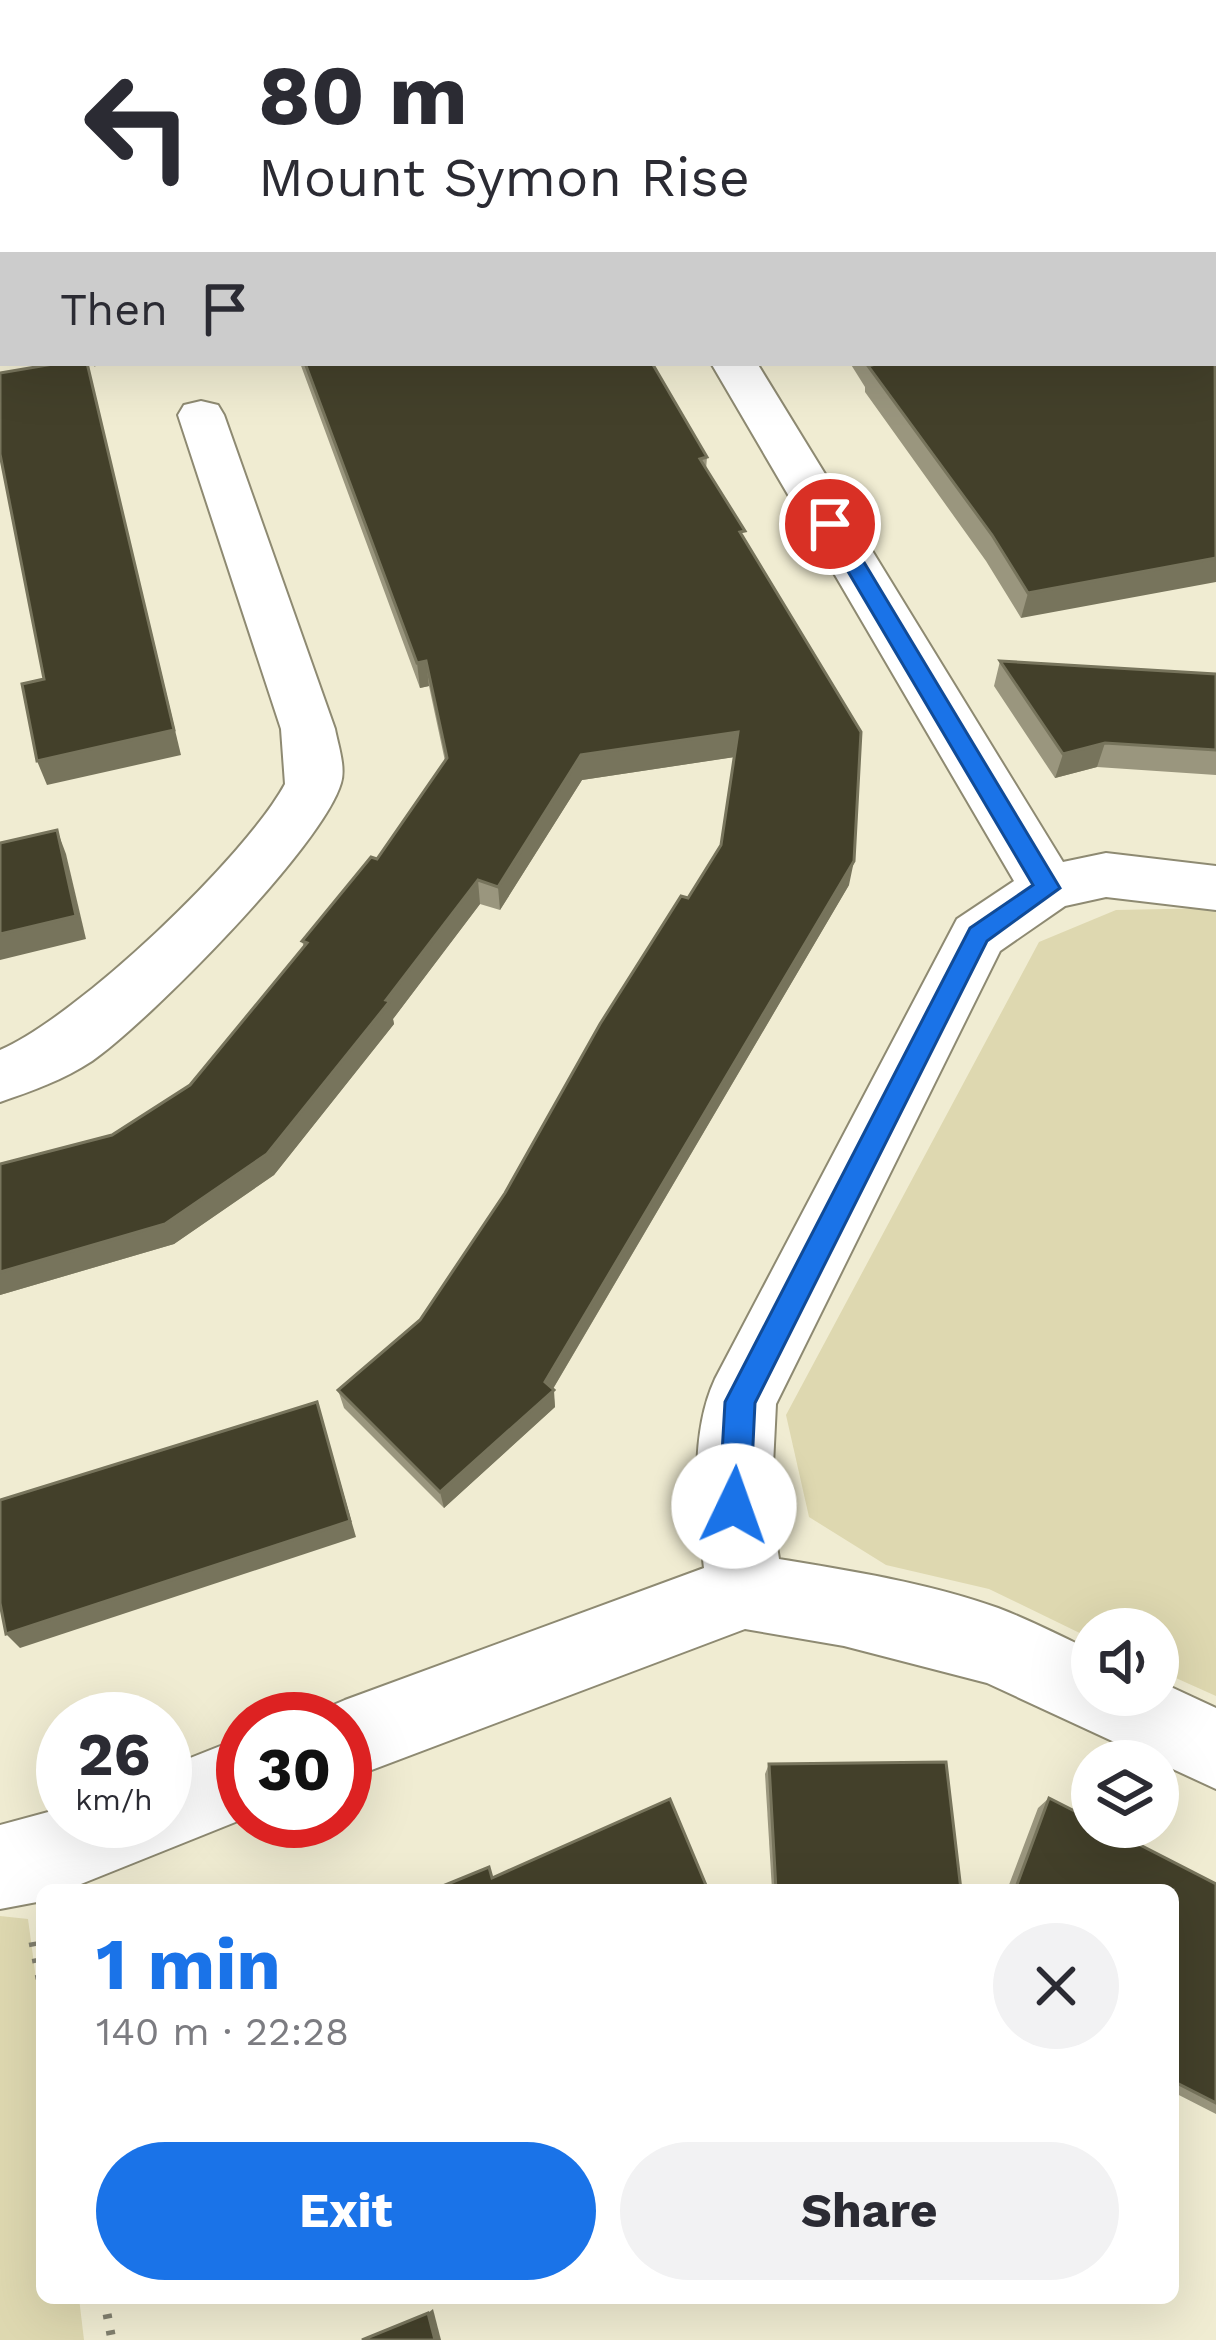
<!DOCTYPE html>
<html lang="en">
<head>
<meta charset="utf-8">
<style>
	:root { --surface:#fff; --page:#f2f2f3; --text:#2b2b33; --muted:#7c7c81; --accent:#1a73e8 }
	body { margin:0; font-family:"Work Sans",sans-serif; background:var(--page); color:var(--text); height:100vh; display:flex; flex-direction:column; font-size:45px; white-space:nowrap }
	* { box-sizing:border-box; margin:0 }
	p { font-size:39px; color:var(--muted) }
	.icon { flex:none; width:66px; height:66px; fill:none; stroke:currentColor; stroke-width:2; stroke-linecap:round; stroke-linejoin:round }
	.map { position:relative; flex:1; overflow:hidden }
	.side { position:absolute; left:36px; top:1884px; width:1143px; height:420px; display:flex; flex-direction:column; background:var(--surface); border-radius:18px; box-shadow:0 12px 48px #0002 }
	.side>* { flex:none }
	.guide { position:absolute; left:0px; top:0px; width:1218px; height:366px; box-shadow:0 12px 48px #0002; background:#fff; color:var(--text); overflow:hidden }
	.buttons { position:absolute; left:1071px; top:1608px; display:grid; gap:24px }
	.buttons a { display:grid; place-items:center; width:108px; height:108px; border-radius:50%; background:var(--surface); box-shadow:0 12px 48px #0002; font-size:60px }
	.speed { position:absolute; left:36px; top:1692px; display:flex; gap:24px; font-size:60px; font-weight:700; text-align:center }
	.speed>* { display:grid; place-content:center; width:156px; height:156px; border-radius:50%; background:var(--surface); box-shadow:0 12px 48px #0002; line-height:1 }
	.speed small { font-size:30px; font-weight:400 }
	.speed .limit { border:18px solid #d22; background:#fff; color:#111 }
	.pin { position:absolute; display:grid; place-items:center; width:102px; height:102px; color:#fff; margin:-51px; border:6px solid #fff; border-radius:50%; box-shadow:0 3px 12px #0007 }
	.me { position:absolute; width:132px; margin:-66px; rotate:3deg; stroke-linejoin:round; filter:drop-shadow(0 0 9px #0008) }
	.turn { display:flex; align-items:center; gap:42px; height:252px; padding:0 60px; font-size:54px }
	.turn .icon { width:156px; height:156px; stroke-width:2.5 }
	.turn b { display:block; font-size:84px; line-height:102px }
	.then { display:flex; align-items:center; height:114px; padding:0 60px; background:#0003; gap:24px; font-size:45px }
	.round { display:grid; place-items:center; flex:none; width:126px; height:126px; border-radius:63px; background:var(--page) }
	.summary { display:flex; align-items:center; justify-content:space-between; height:204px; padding:0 60px }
	h1 { font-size:72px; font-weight:700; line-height:90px; color:var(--accent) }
	.action { display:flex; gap:24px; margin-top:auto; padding:24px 60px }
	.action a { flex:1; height:138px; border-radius:72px; background:var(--accent); color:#fff; font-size:48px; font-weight:700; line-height:138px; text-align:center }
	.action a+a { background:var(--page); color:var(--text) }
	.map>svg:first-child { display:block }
	.green { fill:#ded8b0 }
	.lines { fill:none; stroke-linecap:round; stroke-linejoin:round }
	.street-casing { stroke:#8e8a72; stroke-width:4 }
	.secondary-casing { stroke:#8e8a72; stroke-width:4 }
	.path-far1 { stroke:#817f6e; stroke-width:4.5; stroke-dasharray:1.5 6; stroke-linecap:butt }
	.path { stroke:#817f6e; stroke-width:9; stroke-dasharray:4.5 12; stroke-linecap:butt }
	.street { fill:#fff; fill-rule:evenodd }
	.secondary { fill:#fff; fill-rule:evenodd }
	.wall { fill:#9a967e }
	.shaded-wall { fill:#77745c }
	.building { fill:#43402a; stroke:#77745c; stroke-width:3 }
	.route { fill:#1a73e8; stroke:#114b97; stroke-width:3 }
</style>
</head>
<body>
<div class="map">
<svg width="1216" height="2340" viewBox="0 0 1216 2340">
	<rect width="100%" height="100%" fill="#f0ecd2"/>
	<g class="green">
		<path d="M1216 908V1696L1158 1670V1629H1092V1639L989 1589 886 1565 809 1517 786 1415 1039 942 1116 910Z"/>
		<path d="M0 1916 28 1919 42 2024V2298H79L84 2340H0Z"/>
	</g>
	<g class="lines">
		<g class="street-casing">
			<g id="street">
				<path d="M14 0H50L52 3H16Z"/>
				<path d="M512 0H549L551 3H514Z"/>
				<path d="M975 0H1012L1014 3H977Z"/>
				<rect x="0" y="240" width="3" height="26"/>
				<rect x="1215" y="263" width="1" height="27"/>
				<path d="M711 363H757L1063 862 1106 853 1216 866V910L1106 897 1065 906 1000 951 776 1404 771 1506 779 1559C851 1571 929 1583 998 1608 1030 1620 1061 1636 1092 1651V1695H1158V1681L1216 1708V1789L987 1683 844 1646 745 1629 345 1780V1719H314L317 1712 345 1700 704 1568C697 1508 689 1435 715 1379L957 919 1014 881Z"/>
				<path d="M201 401 218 405 224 415 335 729C338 745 346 767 341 783 323 846 148 1022 92 1061 63 1080 32 1091 0 1102V1050C77 1017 245 858 285 784L281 729 178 415 184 405Z"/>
				<path d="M243 1737V1819L66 1890H42V1900L37 1902 0 1909V1825L63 1808V1821H165V1768Z"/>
			</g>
		</g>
		<g class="secondary-casing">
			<g id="secondary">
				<rect x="1215" y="122" width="1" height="24"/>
				<path d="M3 330V358L0 359V331Z"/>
			</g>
		</g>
		<path class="path-far1" d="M79 367 101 363"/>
		<g class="path">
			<path d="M33 1942 42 1989"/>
			<path d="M104 2298 112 2340"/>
		</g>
		<use href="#street" class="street"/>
		<use href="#secondary" class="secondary"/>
	</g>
	<g class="wall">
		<path d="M639 0H964L968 3H643Z"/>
		<path d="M300 363H652L707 457 706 470 744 539 849 885 553 1389 555 1407 444 1508 344 1408 338 1390 420 1320 505 1193 721 845 734 757 582 780 500 910 480 904 393 1019 394 1024 274 1175 174 1244 0 1295V1164L112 1135 190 1085 304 948 302 941 377 859 445 761 429 686 420 688Z"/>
		<path d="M850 363H1215L1021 618 986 561 865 392V387Z"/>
		<path d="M1000 661 1216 674V775L1097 767 1055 778 994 686Z"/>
		<path d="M769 1764 961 1890H772L765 1774Z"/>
		<path d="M1049 1798 1216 1884V2114L1173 2092V1890H1007L1038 1808Z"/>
	</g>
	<g class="shaded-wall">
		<path d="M87 363 181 755 47 785 37 761Z"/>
		<path d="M1216 558V582L1021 618 1028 593Z"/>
		<path d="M426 661 429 686 420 688 417 663Z"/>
		<path d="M738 732 735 757 582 780 500 910 498 887 581 755Z"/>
		<path d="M1105 743 1097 767 1055 778 1063 754Z"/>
		<path d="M57 830 66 854 86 939 0 960V934Z"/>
		<path d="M854 861 849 885 551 1392 554 1390 555 1407 444 1508 440 1492 545 1382Z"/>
		<path d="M478 880 480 904 393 1019 394 1024 274 1175 174 1244 0 1295V1272L386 1000Z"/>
		<path d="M317 1402 356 1537 20 1648 6 1634Z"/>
		<path d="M433 2309 441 2340H435L428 2313Z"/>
	</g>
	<g class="building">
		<path d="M671 0H964L968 3H675Z"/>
		<path d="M0 119 3 124V224L0 219Z"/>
		<path d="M1215 354 1216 558 1028 593 992 535 868 366 872 365 870 363H1215Z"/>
		<path d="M59 363H87L174 730 37 761 22 684 44 679 0 454V373Z"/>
		<path d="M305 363H652L707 457 700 459 745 531 740 532 861 732 854 861 545 1382 554 1390 440 1492 338 1390 420 1320 505 1193 600 1024 681 896 688 898 721 845 738 732 581 755 498 887 478 880 386 1000 390 1001 267 1154 165 1224 0 1272V1164L112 1135 190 1085 307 943 302 941 371 857 377 859 447 758 426 661 417 663Z"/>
		<path d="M1000 661 1216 674V750L1105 743 1063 754Z"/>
		<path d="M57 830 76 916 0 934V843Z"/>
		<path d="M317 1402 350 1521 6 1634 0 1603V1500Z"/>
		<path d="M946 1762 961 1890H776L769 1764Z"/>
		<path d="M1049 1798 1092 1820V1827H1105L1216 1884V2103L1173 2081V1890H1015Z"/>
		<path d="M670 1799 708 1890H433L489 1867 492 1878Z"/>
		<path d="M428 2313 435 2340H362Z"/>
	</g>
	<path class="route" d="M830 518 841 524 1060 888 987 941 755 1403 750 1506 745 1516 734 1521 723 1516 719 1506 725 1402 970 928 1033 885 820 524Z"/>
</svg>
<div class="buttons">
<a><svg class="icon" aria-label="sound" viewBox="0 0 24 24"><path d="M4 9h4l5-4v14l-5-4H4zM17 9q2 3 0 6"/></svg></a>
<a><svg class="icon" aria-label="layers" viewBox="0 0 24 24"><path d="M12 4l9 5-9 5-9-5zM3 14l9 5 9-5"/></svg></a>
</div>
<div class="speed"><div>26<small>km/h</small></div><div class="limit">30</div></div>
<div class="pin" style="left:830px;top:524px;background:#d93025"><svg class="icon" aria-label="arrive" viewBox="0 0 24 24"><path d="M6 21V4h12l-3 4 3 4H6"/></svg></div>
<svg class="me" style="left:734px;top:1506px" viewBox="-20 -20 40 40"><circle r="19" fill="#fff"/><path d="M0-13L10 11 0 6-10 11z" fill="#1a73e8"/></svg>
<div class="guide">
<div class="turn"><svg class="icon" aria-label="left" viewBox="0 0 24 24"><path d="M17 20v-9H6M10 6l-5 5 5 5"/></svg><div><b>80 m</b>Mount Symon Rise</div></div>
<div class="then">Then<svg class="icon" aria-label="arrive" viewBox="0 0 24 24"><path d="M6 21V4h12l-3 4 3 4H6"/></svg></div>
</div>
<section class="side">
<div class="summary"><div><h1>1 min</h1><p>140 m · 22:28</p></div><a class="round"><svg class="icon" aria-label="close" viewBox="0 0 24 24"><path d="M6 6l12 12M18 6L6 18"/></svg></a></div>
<div class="action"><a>Exit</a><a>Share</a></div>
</section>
</div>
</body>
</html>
